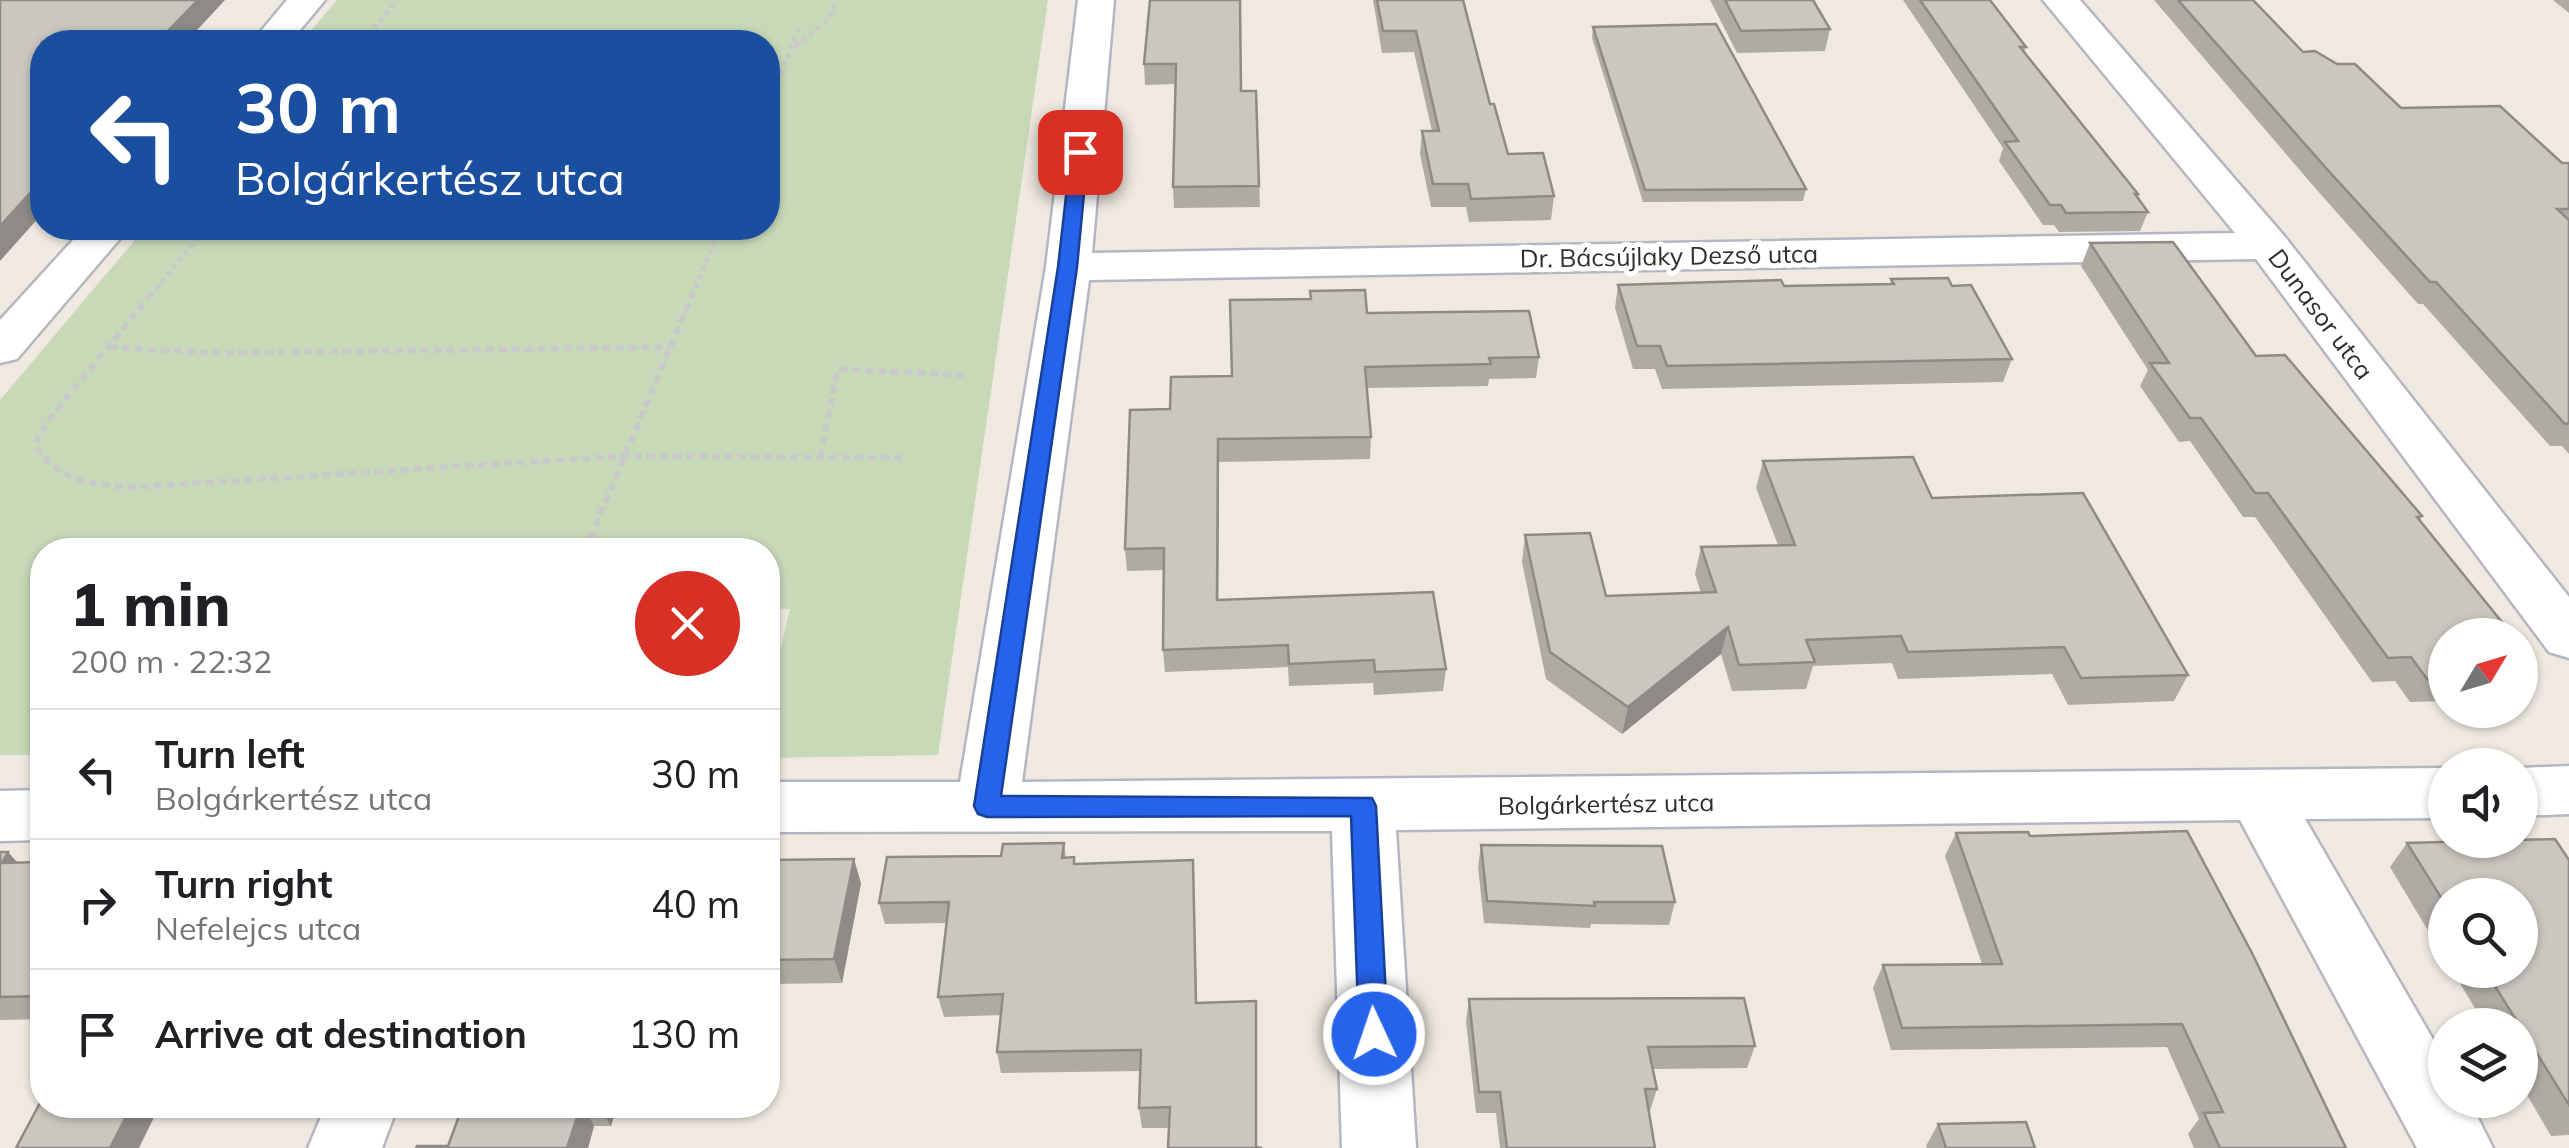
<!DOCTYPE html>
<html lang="en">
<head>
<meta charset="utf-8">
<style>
	:root { --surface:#fff; --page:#f6f6f6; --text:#202124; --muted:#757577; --line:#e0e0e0 }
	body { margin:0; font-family:Mulish,sans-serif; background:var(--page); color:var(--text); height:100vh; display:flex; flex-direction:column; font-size:38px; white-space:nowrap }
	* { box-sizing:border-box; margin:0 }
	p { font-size:32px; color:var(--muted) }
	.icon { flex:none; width:55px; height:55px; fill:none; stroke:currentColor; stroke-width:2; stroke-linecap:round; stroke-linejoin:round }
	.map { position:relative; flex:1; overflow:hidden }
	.sheet { position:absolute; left:30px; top:538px; width:750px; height:580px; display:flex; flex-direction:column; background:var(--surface); border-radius:40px; box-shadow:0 2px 8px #0004 }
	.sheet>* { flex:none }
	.top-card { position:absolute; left:30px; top:30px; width:750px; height:210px; border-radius:40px; box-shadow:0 2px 8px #0004; background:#1a4fa0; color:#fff; overflow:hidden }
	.needle { width:65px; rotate:52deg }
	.tools { position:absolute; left:2428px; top:618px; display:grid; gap:20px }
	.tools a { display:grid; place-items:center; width:110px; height:110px; border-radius:50%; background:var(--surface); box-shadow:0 2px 8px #0004; font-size:50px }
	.pin { position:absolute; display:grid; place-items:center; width:85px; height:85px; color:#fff; margin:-42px; border-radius:20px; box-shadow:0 5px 15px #0006 }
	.me { position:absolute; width:110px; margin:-55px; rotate:357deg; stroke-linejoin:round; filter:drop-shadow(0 0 8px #0008) }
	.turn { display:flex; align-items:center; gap:35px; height:210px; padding:0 40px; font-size:45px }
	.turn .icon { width:130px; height:130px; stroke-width:2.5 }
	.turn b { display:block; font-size:70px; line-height:85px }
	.round { display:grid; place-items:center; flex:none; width:105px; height:105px; border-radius:52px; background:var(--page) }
	.summary { display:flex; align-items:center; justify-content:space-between; height:170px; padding:0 40px }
	h1 { font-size:60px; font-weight:800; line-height:75px }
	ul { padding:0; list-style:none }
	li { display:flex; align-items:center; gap:30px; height:130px; padding:0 40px; border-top:2px solid var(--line) }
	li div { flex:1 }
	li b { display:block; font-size:38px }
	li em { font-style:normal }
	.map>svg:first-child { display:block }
	.cemetery { fill:#c8d9b8 }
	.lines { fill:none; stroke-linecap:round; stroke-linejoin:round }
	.minor-casing { stroke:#b4b7c1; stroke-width:5 }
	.path-far1 { stroke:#c9c9c9; stroke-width:5; stroke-dasharray:5 4; stroke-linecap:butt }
	.path { stroke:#c9c9c9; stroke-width:6; stroke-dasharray:8 5; stroke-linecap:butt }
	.minor { fill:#fff; fill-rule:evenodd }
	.wall { fill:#afaba4 }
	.shaded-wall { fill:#8e8b86 }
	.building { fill:#cbc7bf; stroke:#8e8b86; stroke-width:2.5 }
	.route { fill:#2563eb; stroke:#184099; stroke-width:2.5 }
	.labels { text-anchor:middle; stroke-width:10; stroke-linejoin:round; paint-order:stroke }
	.street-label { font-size:25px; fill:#2e2e2e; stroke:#fff }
</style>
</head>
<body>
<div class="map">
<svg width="2569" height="1148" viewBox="0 0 2569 1148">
	<rect width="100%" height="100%" fill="#efe9e1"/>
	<path class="cemetery" d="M337 0H1048L938 755 768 758V701L790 609 768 608V550H42V755H0V400L145 228H768V42H301Z"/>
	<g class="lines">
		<g class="minor-casing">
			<g id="minor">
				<path d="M287 0H325L290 42H252Z"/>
				<path d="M1078 0H1114L1092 253 2235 233 2043 0H2080L2285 237 2569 597V658L2549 652 2256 259 1089 280 1022 782 2445 768V818L2305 819 2445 1060V1100H2469L2493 1148H2417L2240 820 1396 830 1416 1148H1342L1332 831 768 832V782H960L1046 267Z"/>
				<path d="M84 228H129L17 359 0 363V320Z"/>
				<path d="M2569 766V814L2520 816V768Z"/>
				<path d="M42 790V840L0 841V791Z"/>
				<path d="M326 1105H398L382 1148H308Z"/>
			</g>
		</g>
		<g class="path-far1">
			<path d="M362 42 398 0"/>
			<path d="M795 46 828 20 836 0"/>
			<path d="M768 108 800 25"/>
			<path d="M768 224H777"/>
			<path d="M150 296 206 228"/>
			<path d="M692 296 720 228"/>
		</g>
		<g class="path">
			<path d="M152 293 46 423 35 444C57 482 92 485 133 487L624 456 904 458"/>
			<path d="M109 347 217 353 670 347"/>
			<path d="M820 457 838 369 966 375"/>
			<path d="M585 550 693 293"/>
		</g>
		<use href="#minor" class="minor"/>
	</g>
	<g class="wall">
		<path d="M1150 0 1241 91H1256L1260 207 1174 208 1173 187 1175 84 1145 85 1144 64Z"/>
		<path d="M1373 0H1463L1490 104 1508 154 1554 196 1551 220 1469 222 1466 207H1431L1420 154 1422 131H1432L1414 52 1382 53Z"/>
		<path d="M1710 0H1813L1830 29 1825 51 1737 53Z"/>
		<path d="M1903 0H1990L2026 47 2024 53 2138 194 2137 197 2148 212 2140 231 2059 232 2054 225H2043L1999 161 2003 148Z"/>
		<path d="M2154 0H2253L2303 52 2401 108 2562 163H2569V454L2562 446H2550L2423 304H2418L2316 189Z"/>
		<path d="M2553 0H2569V13Z"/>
		<path d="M1593 27 1806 189 1803 201 1643 202 1592 38Z"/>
		<path d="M2090 243 2256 356 2422 516 2420 520 2505 626 2499 635H2445V701L2410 702 2395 681 2372 682 2255 517H2243L2190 441 2179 442 2140 386 2148 370 2081 266Z"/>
		<path d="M1891 279 1952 286 2012 359 2003 382 1662 389 1655 369H1633L1615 308 1618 285 1784 286 1890 284Z"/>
		<path d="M1367 313 1539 357 1536 378 1489 379 1488 386 1367 388 1371 437 1370 459 1219 462 1218 600 1446 669 1443 691 1374 695 1373 683 1289 686 1288 667 1165 672 1163 650 1164 570 1127 571 1125 549 1170 409 1232 376Z"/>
		<path d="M1763 461 1932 498 2188 675 2174 701 2068 705 2052 674 1898 679 1892 663 1813 666 1806 689 1732 691 1721 654 1622 734 1546 679 1522 562 1525 535 1606 596 1701 593 1695 574 1701 547 1778 545 1756 488Z"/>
		<path d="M1956 833 2030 836 2346 1148H2194L2188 1134 2199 1119 2167 1047 1891 1050 1873 988 1883 965 1982 964 1945 856Z"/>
		<path d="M1064 843 1066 858 1074 857 1075 864 1193 860 1197 1003 1256 1001 1257 1147 1262 1148H1168L1169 1128H1142L1139 1108 1141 1071 1001 1073 997 1052 1001 1015 944 1017 938 997 946 923 885 924 879 903 887 857 1001 856 1003 844Z"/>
		<path d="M2407 843 2569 860V1135L2551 1136 2520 1083V1025H2485L2452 970H2520L2445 895V959L2390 867Z"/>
		<path d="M1481 845 1675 902 1669 925 1591 924 1590 928 1484 923 1478 867Z"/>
		<path d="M0 852H8L17 862H42V1019L0 1020Z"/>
		<path d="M768 860 861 883 842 983 768 984Z"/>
		<path d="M1469 999 1755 1046 1747 1068 1653 1069 1657 1089 1650 1111H1649L1655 1148H1500L1496 1113H1476L1466 1021Z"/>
		<path d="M463 1105H617L611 1126H594L588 1148H416L448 1146Z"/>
		<path d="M1938 1124 2035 1148H1927L1926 1146Z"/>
	</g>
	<g class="shaded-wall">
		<path d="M198 0H225L186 42H157Z"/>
		<path d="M42 180V214L0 261V226Z"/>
		<path d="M1218 439 1219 462 1218 622 1217 600Z"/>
		<path d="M1728 627 1721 654 1622 734 1628 707Z"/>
		<path d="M8 852 28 875 2 863Z"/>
		<path d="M854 859 861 883 842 983 834 959Z"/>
		<path d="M132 1105H160L139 1148H110Z"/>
		<path d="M581 1105H583L594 1126 588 1148H567Z"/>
		<path d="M599 1105H617L611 1126Z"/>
	</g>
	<g class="building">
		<path d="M0 0H198L157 42H42V180L0 226Z"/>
		<path d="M1150 0H1240L1241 91H1256L1259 186 1173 187 1176 64H1144Z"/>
		<path d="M1377 0H1463L1490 104H1494L1508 154 1543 153 1554 196 1471 199 1468 184H1433L1422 131H1439L1416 31H1383Z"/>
		<path d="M1725 0H1813L1830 29 1741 31Z"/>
		<path d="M1920 0H1990L2026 47H2020L2138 194H2135L2148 212 2066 213 2061 205H2050L2005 142 2018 141Z"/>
		<path d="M2178 0H2253L2303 52 2315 51 2337 64H2355L2401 108 2500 106 2562 163H2569V209H2557L2569 220V423L2565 424 2436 282H2430L2326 168Z"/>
		<path d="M1716 24 1806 189 1645 190 1593 27Z"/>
		<path d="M2173 242 2256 356 2285 355 2422 516 2417 517 2505 626 2486 627 2492 635H2445V678L2427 679 2411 657 2388 658 2268 493H2255L2201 418H2190L2150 363H2169L2090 243Z"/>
		<path d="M1948 278 1952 286 1971 285 2012 359 1667 366 1660 346H1637L1618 285 1781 280 1784 286 1894 284 1891 279Z"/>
		<path d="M1365 290 1367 313 1529 311 1539 357 1489 358 1491 364 1365 367 1371 437 1218 439 1217 600 1433 592 1446 669 1375 672 1374 660 1289 664 1288 645 1163 650 1164 548 1125 549 1130 410 1170 409 1171 377 1232 376 1230 300 1311 299 1310 291Z"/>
		<path d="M1913 457 1932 498 2083 493 2188 675 2081 678 2064 647 1908 652 1901 636 1806 640 1815 662 1739 665 1728 627 1628 707 1550 652 1525 535 1590 533 1606 596 1716 592 1701 547 1795 545 1763 461Z"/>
		<path d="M2187 831 2252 953 2346 1148H2220L2204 1113 2223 1112 2182 1024 1902 1028 1883 965 2002 964 1956 833 2028 832 2030 836Z"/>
		<path d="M2555 839 2569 860V1105L2485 970H2520V895H2445V904L2407 843Z"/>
		<path d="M1064 843 1062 858 1074 857V864L1193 860 1196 1003 1256 1001V1147L1262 1148H1168L1170 1107 1139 1108 1141 1050 997 1052 1003 994 938 997 949 902 879 903 887 857 1001 856 1003 844Z"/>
		<path d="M1481 845 1662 846 1675 902H1594L1595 906 1487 901Z"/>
		<path d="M0 852H8L2 863 42 862V996L0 997Z"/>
		<path d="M854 859 834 959 768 960V860Z"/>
		<path d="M1744 998 1755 1046 1648 1047 1657 1089H1645L1655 1148H1507L1500 1092H1479L1469 999Z"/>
		<path d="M42 1099V1105H132L110 1148H16Z"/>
		<path d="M463 1105H581L567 1148H416L417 1146H448Z"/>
		<path d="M2026 1122 2035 1148H1946L1938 1124Z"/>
	</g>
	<path class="route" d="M1080 147 1088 152 1077 267 1001 796 1372 798 1376 806 1388 1034 1384 1043 1374 1047 1363 1043 1359 1034 1351 816 987 817 978 814 974 806 1058 267 1071 152Z"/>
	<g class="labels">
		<g class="street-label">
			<text transform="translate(1669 256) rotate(-1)" y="9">Dr. Bácsújlaky Dezső utca</text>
			<text transform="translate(2321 314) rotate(53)" y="9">Dunasor utca</text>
			<text transform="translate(1606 804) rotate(-1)" y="9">Bolgárkertész utca</text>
		</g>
	</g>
</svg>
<div class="tools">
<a><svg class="needle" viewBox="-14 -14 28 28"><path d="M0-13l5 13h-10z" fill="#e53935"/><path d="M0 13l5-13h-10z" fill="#757577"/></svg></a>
<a><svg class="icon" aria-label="sound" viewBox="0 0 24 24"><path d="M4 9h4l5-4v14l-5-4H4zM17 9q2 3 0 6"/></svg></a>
<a><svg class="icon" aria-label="search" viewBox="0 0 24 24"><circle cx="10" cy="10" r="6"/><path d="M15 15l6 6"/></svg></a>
<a><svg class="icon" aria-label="layers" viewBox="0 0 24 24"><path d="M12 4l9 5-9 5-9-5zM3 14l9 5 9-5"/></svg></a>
</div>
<div class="pin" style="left:1080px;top:152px;background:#d93025"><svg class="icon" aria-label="arrive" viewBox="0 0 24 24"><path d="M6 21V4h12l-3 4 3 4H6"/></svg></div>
<svg class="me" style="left:1374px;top:1034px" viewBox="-20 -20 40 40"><circle r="17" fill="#2563eb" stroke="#fff" stroke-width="3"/><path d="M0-11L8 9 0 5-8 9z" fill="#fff"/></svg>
<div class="top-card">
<div class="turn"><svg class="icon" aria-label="left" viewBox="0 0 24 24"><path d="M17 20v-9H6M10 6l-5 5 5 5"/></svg><div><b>30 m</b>Bolgárkertész utca</div></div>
</div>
<section class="sheet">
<div class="summary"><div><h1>1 min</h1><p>200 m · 22:32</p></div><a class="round" style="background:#d93025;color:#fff"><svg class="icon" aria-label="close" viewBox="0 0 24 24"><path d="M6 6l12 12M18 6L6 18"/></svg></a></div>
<ul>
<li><svg class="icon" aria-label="left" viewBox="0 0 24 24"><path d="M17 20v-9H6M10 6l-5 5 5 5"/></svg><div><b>Turn left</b><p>Bolgárkertész utca</p></div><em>30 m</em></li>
<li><svg class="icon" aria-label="right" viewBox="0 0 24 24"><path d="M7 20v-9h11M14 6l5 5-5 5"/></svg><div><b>Turn right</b><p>Nefelejcs utca</p></div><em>40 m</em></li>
<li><svg class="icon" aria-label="arrive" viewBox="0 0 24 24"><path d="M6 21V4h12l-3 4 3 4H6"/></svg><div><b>Arrive at destination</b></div><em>130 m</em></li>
</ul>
</section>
</div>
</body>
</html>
